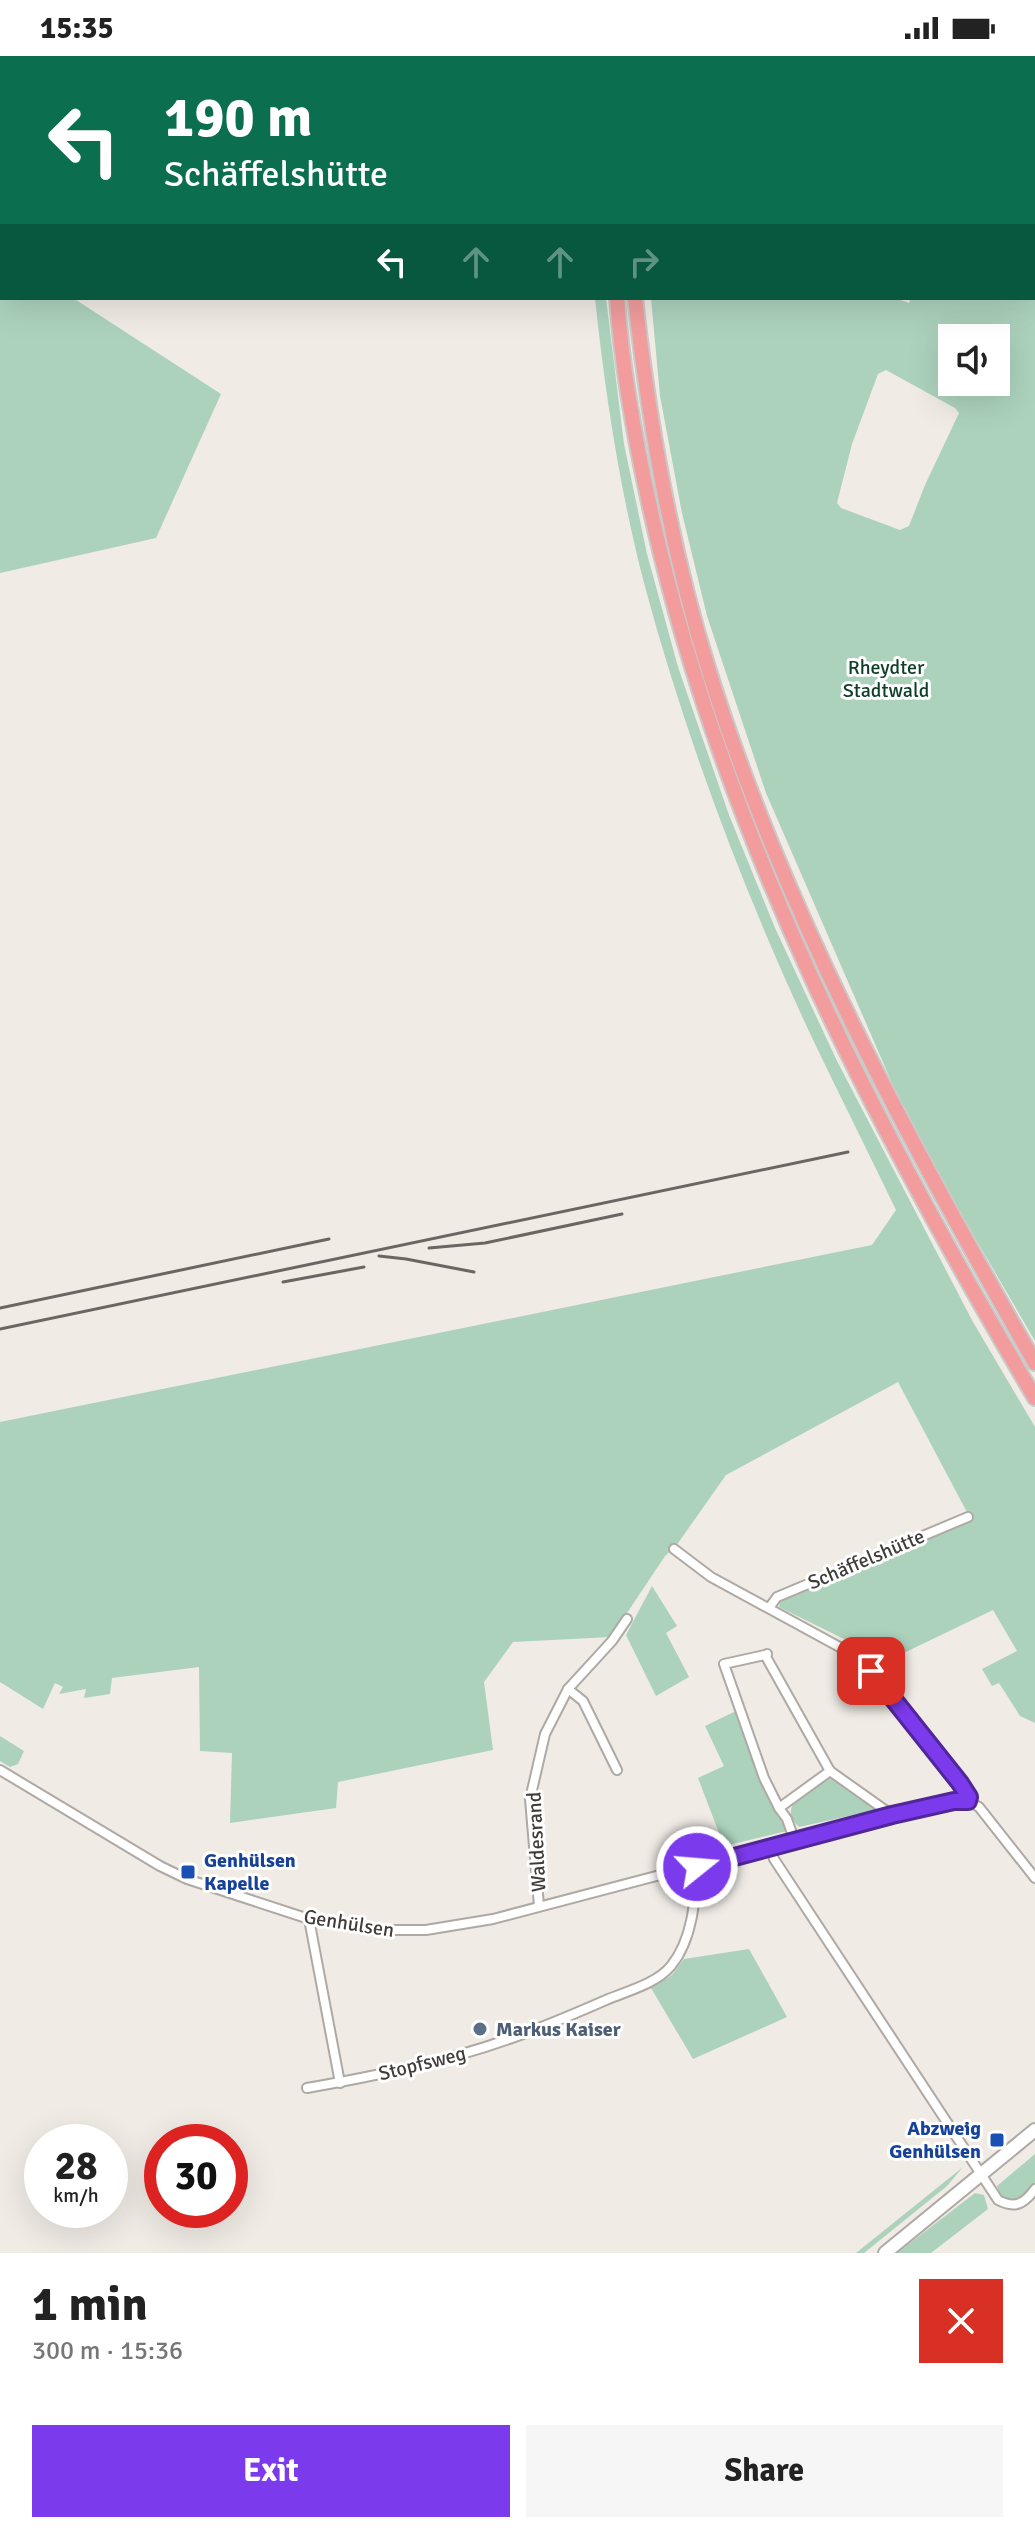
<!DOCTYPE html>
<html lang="en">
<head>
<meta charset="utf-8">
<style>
	:root { --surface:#fff; --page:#f6f6f6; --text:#222; --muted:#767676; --accent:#7c3aed }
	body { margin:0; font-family:Signika,sans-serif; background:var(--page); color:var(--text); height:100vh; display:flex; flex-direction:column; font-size:30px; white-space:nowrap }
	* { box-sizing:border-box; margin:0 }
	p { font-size:26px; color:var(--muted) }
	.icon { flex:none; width:44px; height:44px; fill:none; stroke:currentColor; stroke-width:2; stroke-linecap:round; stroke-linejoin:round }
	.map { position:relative; height:2197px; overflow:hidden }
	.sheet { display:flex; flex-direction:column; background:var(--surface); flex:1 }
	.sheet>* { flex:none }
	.banner { position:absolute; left:0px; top:0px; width:1036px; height:244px; box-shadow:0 8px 32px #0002; background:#0b6e4f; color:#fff; overflow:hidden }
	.controls { position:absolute; left:938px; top:268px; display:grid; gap:16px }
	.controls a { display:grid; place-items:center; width:72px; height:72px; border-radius:0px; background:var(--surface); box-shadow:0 8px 32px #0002; font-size:40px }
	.speed { position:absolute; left:24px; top:2068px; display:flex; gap:16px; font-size:40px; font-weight:700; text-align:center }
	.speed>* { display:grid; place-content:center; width:104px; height:104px; border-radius:50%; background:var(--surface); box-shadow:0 8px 32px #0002; line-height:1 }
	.speed small { font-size:20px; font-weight:400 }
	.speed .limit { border:12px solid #d22; background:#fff; color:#111 }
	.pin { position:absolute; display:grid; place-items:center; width:68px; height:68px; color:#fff; margin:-34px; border-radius:16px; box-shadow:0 4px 12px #0006 }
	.me { position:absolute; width:88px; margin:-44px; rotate:73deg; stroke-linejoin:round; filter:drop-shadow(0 0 6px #0008) }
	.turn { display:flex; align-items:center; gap:28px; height:168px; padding:0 32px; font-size:36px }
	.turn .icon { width:104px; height:104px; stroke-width:2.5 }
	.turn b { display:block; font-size:56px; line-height:68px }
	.lanes { display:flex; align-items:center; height:76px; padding:0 32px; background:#0003; justify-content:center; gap:40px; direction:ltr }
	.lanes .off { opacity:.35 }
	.round { display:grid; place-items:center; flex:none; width:84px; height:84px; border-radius:0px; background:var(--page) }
	.head { display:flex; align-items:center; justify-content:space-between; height:136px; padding:0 32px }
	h1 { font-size:48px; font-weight:700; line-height:60px }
	.primary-button { display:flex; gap:16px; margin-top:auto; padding:16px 32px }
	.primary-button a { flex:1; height:92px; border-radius:0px; background:var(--accent); color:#fff; font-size:32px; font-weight:700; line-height:92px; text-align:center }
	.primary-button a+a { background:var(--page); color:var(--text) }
	.status { display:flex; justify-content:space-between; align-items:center; height:56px; padding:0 40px; background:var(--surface); direction:ltr }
	.status svg { height:22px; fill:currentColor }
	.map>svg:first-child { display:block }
	.green { fill:#acd2bc; fill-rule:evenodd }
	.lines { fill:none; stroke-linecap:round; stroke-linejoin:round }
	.minor-casing { stroke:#aea9a4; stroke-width:12 }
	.secondary-casing { stroke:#aea9a4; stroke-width:16 }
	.motorway-casing { stroke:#c9c9c8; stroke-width:18 }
	.minor { stroke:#fff; stroke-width:8 }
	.secondary { stroke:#fff; stroke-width:12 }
	.motorway { stroke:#f29c9d; stroke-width:14 }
	.rail { stroke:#696663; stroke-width:3 }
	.route-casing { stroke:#51269a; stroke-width:20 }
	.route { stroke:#7c3aed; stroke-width:14 }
	.transit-dot { fill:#1a4fb4; stroke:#fff; stroke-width:3 }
	.service-dot { fill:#5c6f8a; stroke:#fff; stroke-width:3 }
	.labels { text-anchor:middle; stroke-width:6; stroke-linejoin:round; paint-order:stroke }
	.park-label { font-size:20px; fill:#0e4029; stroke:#fff }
	.street-label { font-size:20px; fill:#3f3d3a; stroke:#fff }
	.transit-label { font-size:20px; font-weight:bold; fill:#164399; stroke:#fff; text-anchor:start }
	.service-label { font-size:20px; font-weight:bold; fill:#4e5e75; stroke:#fff; text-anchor:start }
</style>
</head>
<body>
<div class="status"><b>15:35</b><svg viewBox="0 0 49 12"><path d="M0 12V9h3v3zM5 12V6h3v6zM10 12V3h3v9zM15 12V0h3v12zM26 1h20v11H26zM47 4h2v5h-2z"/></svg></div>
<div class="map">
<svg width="1035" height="2197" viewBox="0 0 1035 2197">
	<rect width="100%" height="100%" fill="#f0ebe5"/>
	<g class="green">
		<path d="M0 0H349L348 2H2V94L0 97Z"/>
		<path d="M1034 70 1035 71V1285L912 1073 766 737 707 560 682 457 660 340 651 242H895L909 247 911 242H1034ZM952 282H996V326H952ZM886 314 955 352 959 357 925 429 909 470 900 474 841 452 837 447 852 388 878 318Z"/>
		<path d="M0 194 2 196V242H73L221 338 156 482 0 517Z"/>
		<path d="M595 242H606L624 388 647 498 678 611 729 759 775 872 837 1005 973 1266 1035 1371V1667L1020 1660 999 1627 992 1630 982 1613 1017 1595 993 1554 883 1607 846 1584 779 1551 781 1541 969 1460 898 1326 726 1419 676 1490 665 1500 611 1581 513 1586 484 1626 493 1694 338 1726 336 1752 230 1767 232 1697 200 1695 199 1611 112 1622 110 1638 84 1642 86 1633 59 1638 63 1631 55 1627 43 1653 0 1626V1366L872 1189 896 1154C869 1098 841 1042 814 986 745 839 686 684 644 527 620 435 605 337 595 242Z"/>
		<path d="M652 1530 677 1570 666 1577 689 1621 656 1640 626 1579Z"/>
		<path d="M736 1655 769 1744 787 1775 724 1790 698 1722 724 1710 705 1670Z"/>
		<path d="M0 1680 24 1695 18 1708 10 1711 0 1705Z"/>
		<path d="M830 1722 876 1754 799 1771C791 1764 788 1756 794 1746Z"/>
		<path d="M749 1893 787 1961 693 2003 651 1932 672 1919 684 1903Z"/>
		<path d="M1035 2098C1035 2107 1035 2118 1035 2126 1031 2146 1003 2153 997 2130Z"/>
		<path d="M963 2111 947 2130 864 2197H856Z"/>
		<path d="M975 2137 984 2139 988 2153 931 2197H897Z"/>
	</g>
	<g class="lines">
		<g class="minor-casing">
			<g id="minor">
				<path d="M454 0V2"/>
				<path d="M720 0 723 2"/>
				<path d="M828 2 829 0"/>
				<path d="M674 1493 711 1521 856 1600 885 1630 960 1727 969 1741 968 1745"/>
				<path d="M769 1552 777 1541 968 1461"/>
				<path d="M767 1598 765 1599 830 1715"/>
				<path d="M765 1599 724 1608 764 1722 779 1752"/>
				<path d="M568 1633 583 1645 617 1714"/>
				<path d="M0 1714 160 1810 187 1823 309 1863 369 1874H426L493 1863 770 1790 774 1803 998 2144C1015 2153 1024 2148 1035 2133"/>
				<path d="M794 1783 787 1763 779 1752 830 1715 892 1759"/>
				<path d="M770 1790 954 1745H968L979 1751 1035 1822"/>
				<path d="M539 1850 530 1743 545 1678 568 1633 612 1585 627 1563"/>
				<path d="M309 1863 340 2027"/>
				<path d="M307 2032C375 2020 444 2006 509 1983 542 1972 574 1958 606 1944 627 1935 656 1928 671 1910 693 1883 695 1844 697 1811"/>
			</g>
		</g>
		<g class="secondary-casing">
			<path id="secondary" d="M885 2197 1035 2074"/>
		</g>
		<g class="motorway-casing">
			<g id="motorway">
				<path d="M608 2V0"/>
				<path d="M626 2V0"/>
				<path d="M617 242C622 318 637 395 654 469 725 780 874 1069 1035 1342"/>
				<path d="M635 242C649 368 671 494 709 615 784 857 910 1087 1035 1307"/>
			</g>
		</g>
		<use href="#minor" class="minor"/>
		<use href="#secondary" class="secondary"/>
		<use href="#motorway" class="motorway"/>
		<g class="rail">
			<path d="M429 1192 485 1187 622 1158"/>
			<path d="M379 1200 406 1203 474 1216"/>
			<path d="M283 1226 364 1211"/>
			<path d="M0 1252 329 1183"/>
			<path d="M0 1273 848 1096"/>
		</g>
	</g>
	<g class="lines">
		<g class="route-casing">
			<path id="route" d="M697 1811 892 1759 954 1745H968L969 1741 960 1727 871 1615"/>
		</g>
		<use href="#route" class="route"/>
	</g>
	<g class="transit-dot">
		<rect x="180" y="1808" width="16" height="16" rx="4"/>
		<rect x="989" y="2076" width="16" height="16" rx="4"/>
	</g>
	<circle class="service-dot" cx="480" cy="1973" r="8"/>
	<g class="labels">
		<g class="park-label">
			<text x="886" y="618">Rheydter<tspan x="886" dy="23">Stadtwald</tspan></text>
		</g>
		<g class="street-label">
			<text transform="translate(866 1503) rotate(-23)" y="7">Schäffelshütte</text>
			<text transform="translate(536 1786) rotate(-93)" y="7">Waldesrand</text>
			<text transform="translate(349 1867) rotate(9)" y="7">Genhülsen</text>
			<text transform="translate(422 2007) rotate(-14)" y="7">Stopfsweg</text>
		</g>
		<g class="transit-label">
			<text x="204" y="1811">Genhülsen<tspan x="204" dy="23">Kapelle</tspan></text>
			<text x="981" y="2079" text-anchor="end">Abzweig<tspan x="981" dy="23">Genhülsen</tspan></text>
		</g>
		<g class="service-label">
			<text x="496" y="1980">Markus Kaiser</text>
		</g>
	</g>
</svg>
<div class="controls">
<a><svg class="icon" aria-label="sound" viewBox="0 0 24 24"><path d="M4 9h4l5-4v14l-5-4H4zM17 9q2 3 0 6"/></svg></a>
</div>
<div class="speed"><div>28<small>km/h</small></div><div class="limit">30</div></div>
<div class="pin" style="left:871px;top:1615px;background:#d93025"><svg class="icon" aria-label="arrive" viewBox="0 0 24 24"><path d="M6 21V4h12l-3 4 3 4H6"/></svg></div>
<svg class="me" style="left:697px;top:1811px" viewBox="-20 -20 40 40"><circle r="17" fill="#7c3aed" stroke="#fff" stroke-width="3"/><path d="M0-11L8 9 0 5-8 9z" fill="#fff"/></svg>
<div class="banner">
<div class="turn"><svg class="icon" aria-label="left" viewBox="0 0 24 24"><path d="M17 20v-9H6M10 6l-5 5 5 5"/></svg><div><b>190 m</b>Schäffelshütte</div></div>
<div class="lanes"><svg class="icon" aria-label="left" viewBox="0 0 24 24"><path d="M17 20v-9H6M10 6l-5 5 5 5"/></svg><svg class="icon off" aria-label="ahead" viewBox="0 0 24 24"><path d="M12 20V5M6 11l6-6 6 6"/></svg><svg class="icon off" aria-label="ahead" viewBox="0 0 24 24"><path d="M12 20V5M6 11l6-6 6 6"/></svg><svg class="icon off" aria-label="right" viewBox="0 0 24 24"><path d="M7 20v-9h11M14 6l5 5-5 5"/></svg></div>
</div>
</div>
<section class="sheet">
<div class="head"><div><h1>1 min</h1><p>300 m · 15:36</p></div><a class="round" style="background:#d93025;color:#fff"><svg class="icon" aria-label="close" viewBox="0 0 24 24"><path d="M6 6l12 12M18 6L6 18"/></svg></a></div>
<div class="primary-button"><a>Exit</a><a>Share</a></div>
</section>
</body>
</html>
